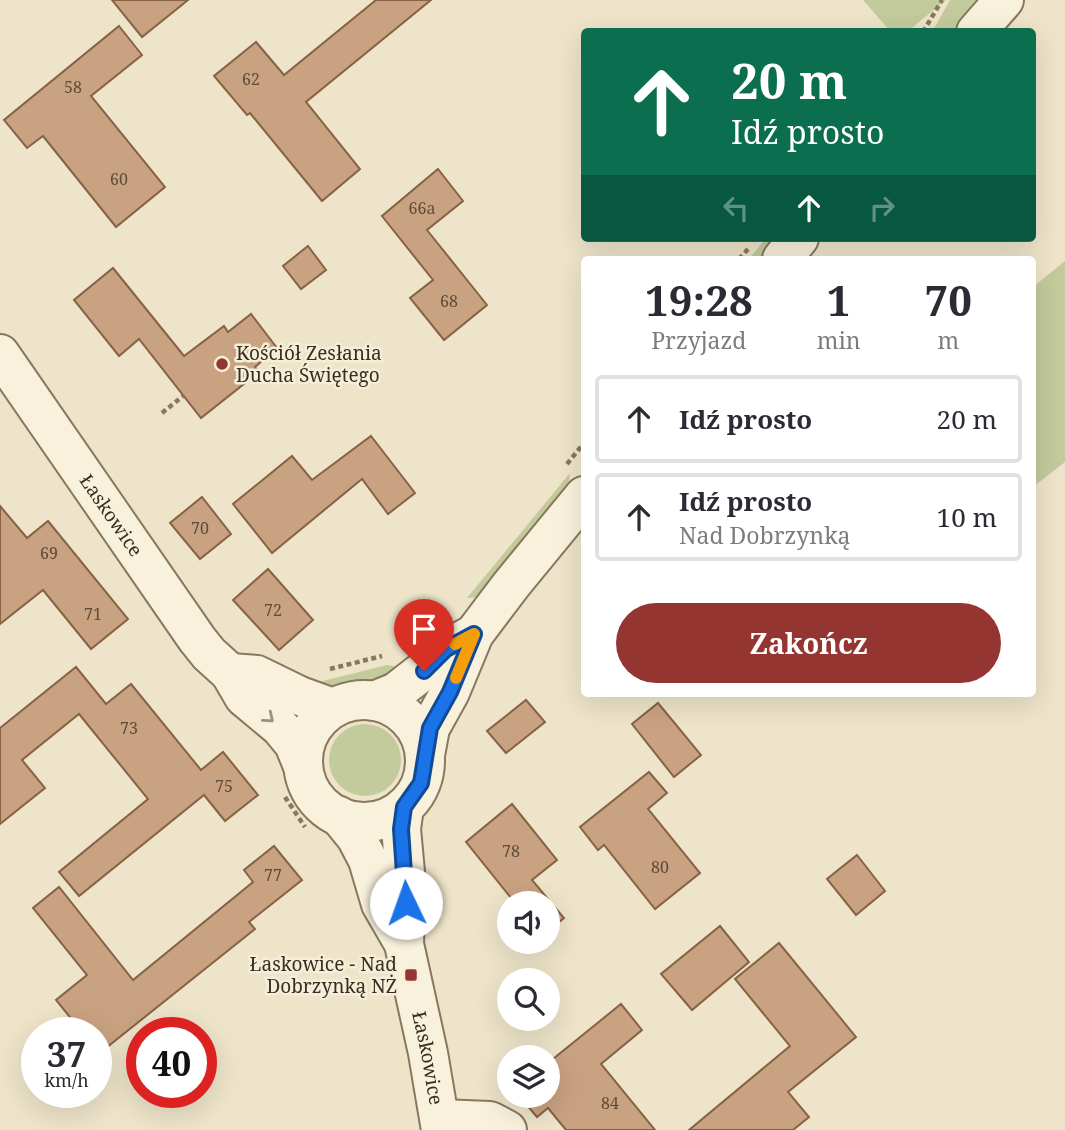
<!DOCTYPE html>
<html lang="pl">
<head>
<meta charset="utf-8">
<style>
	:root { --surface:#fff; --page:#f2f2f3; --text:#2b2b33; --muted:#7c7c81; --line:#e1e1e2; --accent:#953531 }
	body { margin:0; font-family:"Noto Serif",serif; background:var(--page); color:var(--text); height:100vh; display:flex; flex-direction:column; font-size:26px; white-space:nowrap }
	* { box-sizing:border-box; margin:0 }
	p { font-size:23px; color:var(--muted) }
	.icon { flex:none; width:38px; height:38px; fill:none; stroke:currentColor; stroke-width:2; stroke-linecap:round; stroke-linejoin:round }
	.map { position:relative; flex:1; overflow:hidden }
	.details { position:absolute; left:581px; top:256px; width:455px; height:441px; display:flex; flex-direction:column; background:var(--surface); border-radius:7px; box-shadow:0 7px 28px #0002 }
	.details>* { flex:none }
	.hud { position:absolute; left:581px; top:28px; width:455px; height:214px; border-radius:7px; box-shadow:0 7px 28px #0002; background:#0b6e4f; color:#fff; overflow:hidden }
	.tools { position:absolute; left:497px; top:891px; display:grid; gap:14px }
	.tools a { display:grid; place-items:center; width:63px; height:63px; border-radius:50%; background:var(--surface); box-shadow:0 7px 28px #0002; font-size:35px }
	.speed { position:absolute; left:21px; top:1017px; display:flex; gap:14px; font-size:35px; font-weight:700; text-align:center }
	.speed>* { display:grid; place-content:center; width:91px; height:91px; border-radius:50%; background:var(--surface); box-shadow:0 7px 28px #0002; line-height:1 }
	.speed small { font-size:18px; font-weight:400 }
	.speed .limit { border:10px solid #d22; background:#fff; color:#111 }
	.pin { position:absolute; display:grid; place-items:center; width:60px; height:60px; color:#fff; margin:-72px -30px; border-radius:50% 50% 50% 0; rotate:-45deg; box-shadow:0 0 7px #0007 }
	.pin .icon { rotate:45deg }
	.me { position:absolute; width:77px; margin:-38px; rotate:357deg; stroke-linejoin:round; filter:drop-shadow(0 0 5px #0008) }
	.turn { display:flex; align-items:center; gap:24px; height:147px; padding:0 35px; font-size:32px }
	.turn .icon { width:91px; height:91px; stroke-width:2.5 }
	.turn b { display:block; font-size:49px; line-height:60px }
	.lanes { display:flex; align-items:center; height:66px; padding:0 35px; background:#0003; justify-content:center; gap:35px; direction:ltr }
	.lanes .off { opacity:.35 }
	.eta { display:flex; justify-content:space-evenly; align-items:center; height:119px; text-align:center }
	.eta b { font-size:42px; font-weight:700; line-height:49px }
	.button { display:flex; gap:14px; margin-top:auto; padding:14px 35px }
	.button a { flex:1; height:80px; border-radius:42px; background:var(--accent); color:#fff; font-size:28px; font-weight:700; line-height:80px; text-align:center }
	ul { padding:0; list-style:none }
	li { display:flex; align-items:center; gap:21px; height:88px; margin:0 14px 10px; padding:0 21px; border:4px solid var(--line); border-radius:7px }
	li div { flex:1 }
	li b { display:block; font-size:26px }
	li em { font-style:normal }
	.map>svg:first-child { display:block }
	.green { fill:#c3cb9d }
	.building { fill:#c9a281; stroke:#876245; stroke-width:2 }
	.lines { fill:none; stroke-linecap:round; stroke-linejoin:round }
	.minor-casing { stroke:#89775e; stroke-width:42 }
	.tertiary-casing { stroke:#89775e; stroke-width:42 }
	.path { stroke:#89775e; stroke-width:4.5; stroke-dasharray:5 3.5; stroke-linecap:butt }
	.minor { stroke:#f8f1dc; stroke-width:38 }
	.tertiary { stroke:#f8f1dc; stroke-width:38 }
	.oneway { stroke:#99907e }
	.route-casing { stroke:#114b97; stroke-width:18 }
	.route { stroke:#1a73e8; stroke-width:12 }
	.slow { stroke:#f59e0b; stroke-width:12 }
	.poi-dot { fill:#953531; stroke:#f5eed8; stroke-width:2.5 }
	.labels { text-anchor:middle; stroke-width:5; stroke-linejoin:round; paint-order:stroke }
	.number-label { font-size:16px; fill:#5e4b39 }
	.poi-label { font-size:19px; fill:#3a2e21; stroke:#f5eed8; text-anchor:start }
	.street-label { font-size:19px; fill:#3a2e21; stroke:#f5eed8 }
</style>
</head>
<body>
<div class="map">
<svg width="1065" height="1130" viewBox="0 0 1065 1130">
	<rect width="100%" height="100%" fill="#ede4c9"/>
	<g class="green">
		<path d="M863 0H946L908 31 891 32Z"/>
		<path d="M950 0H981L952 31 932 32Z"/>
		<path d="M766 238H777L759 259H749Z"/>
		<path d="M1065 261V462L1033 487V287Z"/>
		<path d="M570 473 568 487 479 597 467 598Z"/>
		<path d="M387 665 394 666 403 673 370 684 333 690 311 684Z"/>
		<circle cx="365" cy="760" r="36"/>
	</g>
	<g class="building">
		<path d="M112 0H188L142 37Z"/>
		<path d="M376 0H431L306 102 360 169 322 201 250 113 247 115 214 76 256 42 284 75Z"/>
		<path d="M119 26 142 55 91 96 165 187 116 227 43 136 27 148 4 120Z"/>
		<path d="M438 169 463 201 427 230 487 305 444 340 410 298 433 280 382 216Z"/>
		<path d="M308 246 326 270 301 289 283 266Z"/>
		<path d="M113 268 184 356 224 326 228 332 251 314 277 348 255 367 259 372 201 418 139 339 119 356 74 300Z"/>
		<path d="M371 436 415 493 388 514 362 479 272 553 233 504 292 456 312 480Z"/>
		<path d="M202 497 231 534 200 559 170 523Z"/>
		<path d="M0 506 27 538 48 521 128 619 91 649 43 590 0 624Z"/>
		<path d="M268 569 313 620 279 650 233 600Z"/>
		<path d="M76 667 106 704 131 684 201 770 223 752 258 795 225 821 204 795 79 896 59 872 148 799 79 714 22 760 45 788 0 824V728Z"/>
		<path d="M526 700 545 722 506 753 487 731Z"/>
		<path d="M658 703 701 755 674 777 632 724Z"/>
		<path d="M649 772 667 793 648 809 700 873 655 909 604 845 598 850 580 827Z"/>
		<path d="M512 804 557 860 532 880 564 918 548 931V903H515L466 842Z"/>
		<path d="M274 846 302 880 249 922 255 929 96 1056V1032H82L56 1000 87 975 33 908 59 887 133 980 253 882 244 870Z"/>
		<path d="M857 855 885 891 856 915 827 879Z"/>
		<path d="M720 926 749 962 692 1010 661 974Z"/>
		<path d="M779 943 856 1037 788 1092 809 1117 793 1130H689L790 1046 735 979Z"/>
		<path d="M621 1004 642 1030 601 1064 655 1130H566L548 1108 537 1117 519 1096H548V1063Z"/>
	</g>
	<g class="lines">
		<g class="minor-casing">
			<path id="minor" d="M440 1119 490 1121 507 1130"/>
		</g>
		<g class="tertiary-casing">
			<g id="tertiary">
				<path d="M976 32 1004 0"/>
				<path d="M782 259 799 238"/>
				<path id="s1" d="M0 354 197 639 209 654 230 673 244 697 280 727 294 744 303 766"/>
				<path d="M230 673 257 675 300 696 333 708"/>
				<circle cx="364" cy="761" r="61"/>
				<path d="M374 701 396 692 423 671 446 649 474 634"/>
				<path d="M425 755 430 728 450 692 474 634 511 585 584 496"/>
				<path id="s2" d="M404 807 401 829 406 883 404 944 428 1053 441 1130"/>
				<path d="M339 816 356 837 368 860 381 904 403 942"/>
			</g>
		</g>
		<g class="path">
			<path d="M923 32 942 0"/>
			<path d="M739 259 748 249"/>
			<path d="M162 413 183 396"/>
			<path d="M567 464 584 443"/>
			<path d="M330 669 382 656"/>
			<path d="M285 797 305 827"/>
		</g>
		<use href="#minor" class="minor"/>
		<use href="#tertiary" class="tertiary"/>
	</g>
	<defs><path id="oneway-chevron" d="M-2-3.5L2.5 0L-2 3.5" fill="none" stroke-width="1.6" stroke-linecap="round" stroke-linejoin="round" transform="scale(1.75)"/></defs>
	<use class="oneway" href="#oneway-chevron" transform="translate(269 718) rotate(40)"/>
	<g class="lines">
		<g class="route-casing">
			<path id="route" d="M406 903 401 829 404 807 421 783 430 728 450 692 474 634 446 649 424 671"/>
		</g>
		<use href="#route" class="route"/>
		<path class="slow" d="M455 644 474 634 456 678"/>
	</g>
	<g class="poi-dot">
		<circle cx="222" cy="364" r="7"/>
		<rect x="404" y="968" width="14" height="14" rx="3.5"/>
	</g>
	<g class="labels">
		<g class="number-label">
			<text x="251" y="85">62</text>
			<text x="73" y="93">58</text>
			<text x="119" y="185">60</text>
			<text x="422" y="214">66a</text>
			<text x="449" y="307">68</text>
			<text x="200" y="534">70</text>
			<text x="49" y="559">69</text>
			<text x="273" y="616">72</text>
			<text x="93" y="620">71</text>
			<text x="129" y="734">73</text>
			<text x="224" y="792">75</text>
			<text x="511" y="857">78</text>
			<text x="660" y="873">80</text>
			<text x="273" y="881">77</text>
			<text x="610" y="1109">84</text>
		</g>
		<g class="poi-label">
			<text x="236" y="360">Kościół Zesłania<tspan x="236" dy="22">Ducha Świętego</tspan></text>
			<text x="397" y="971" text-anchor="end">Łaskowice - Nad<tspan x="397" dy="22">Dobrzynką NŻ</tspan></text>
		</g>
		<g class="street-label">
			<text dy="7" stroke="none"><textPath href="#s1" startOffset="196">Łaskowice</textPath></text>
			<text dy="7" stroke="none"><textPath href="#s2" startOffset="254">Łaskowice</textPath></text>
		</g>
	</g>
</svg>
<div class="tools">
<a><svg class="icon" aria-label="sound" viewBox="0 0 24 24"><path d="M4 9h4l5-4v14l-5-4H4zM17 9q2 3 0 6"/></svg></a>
<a><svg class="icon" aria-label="search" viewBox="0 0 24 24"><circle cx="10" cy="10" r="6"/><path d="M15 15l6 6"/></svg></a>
<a><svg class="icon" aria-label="layers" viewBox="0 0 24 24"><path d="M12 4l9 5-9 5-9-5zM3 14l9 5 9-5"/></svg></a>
</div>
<div class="speed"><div>37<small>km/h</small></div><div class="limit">40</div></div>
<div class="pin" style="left:424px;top:671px;background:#d93025"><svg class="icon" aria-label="arrive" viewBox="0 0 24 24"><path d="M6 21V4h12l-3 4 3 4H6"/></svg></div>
<svg class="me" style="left:406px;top:903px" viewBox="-20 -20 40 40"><circle r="19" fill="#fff"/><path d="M0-13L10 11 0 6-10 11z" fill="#1a73e8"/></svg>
<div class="hud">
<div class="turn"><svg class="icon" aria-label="ahead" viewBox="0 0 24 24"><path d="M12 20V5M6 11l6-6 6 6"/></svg><div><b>20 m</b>Idź prosto</div></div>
<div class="lanes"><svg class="icon off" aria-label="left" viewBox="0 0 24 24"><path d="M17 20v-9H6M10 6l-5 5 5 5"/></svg><svg class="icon" aria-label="ahead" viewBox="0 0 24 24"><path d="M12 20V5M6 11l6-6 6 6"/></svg><svg class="icon off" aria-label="right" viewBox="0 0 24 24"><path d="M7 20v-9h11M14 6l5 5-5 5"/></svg></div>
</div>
<section class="details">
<div class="eta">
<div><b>19:28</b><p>Przyjazd</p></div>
<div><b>1</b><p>min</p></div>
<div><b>70</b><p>m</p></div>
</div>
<ul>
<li><svg class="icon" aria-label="ahead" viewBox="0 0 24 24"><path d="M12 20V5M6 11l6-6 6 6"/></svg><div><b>Idź prosto</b></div><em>20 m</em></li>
<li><svg class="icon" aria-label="ahead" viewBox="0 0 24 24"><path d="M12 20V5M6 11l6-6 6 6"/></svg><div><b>Idź prosto</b><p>Nad Dobrzynką</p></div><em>10 m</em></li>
</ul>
<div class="button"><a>Zakończ</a></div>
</section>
</div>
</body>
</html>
